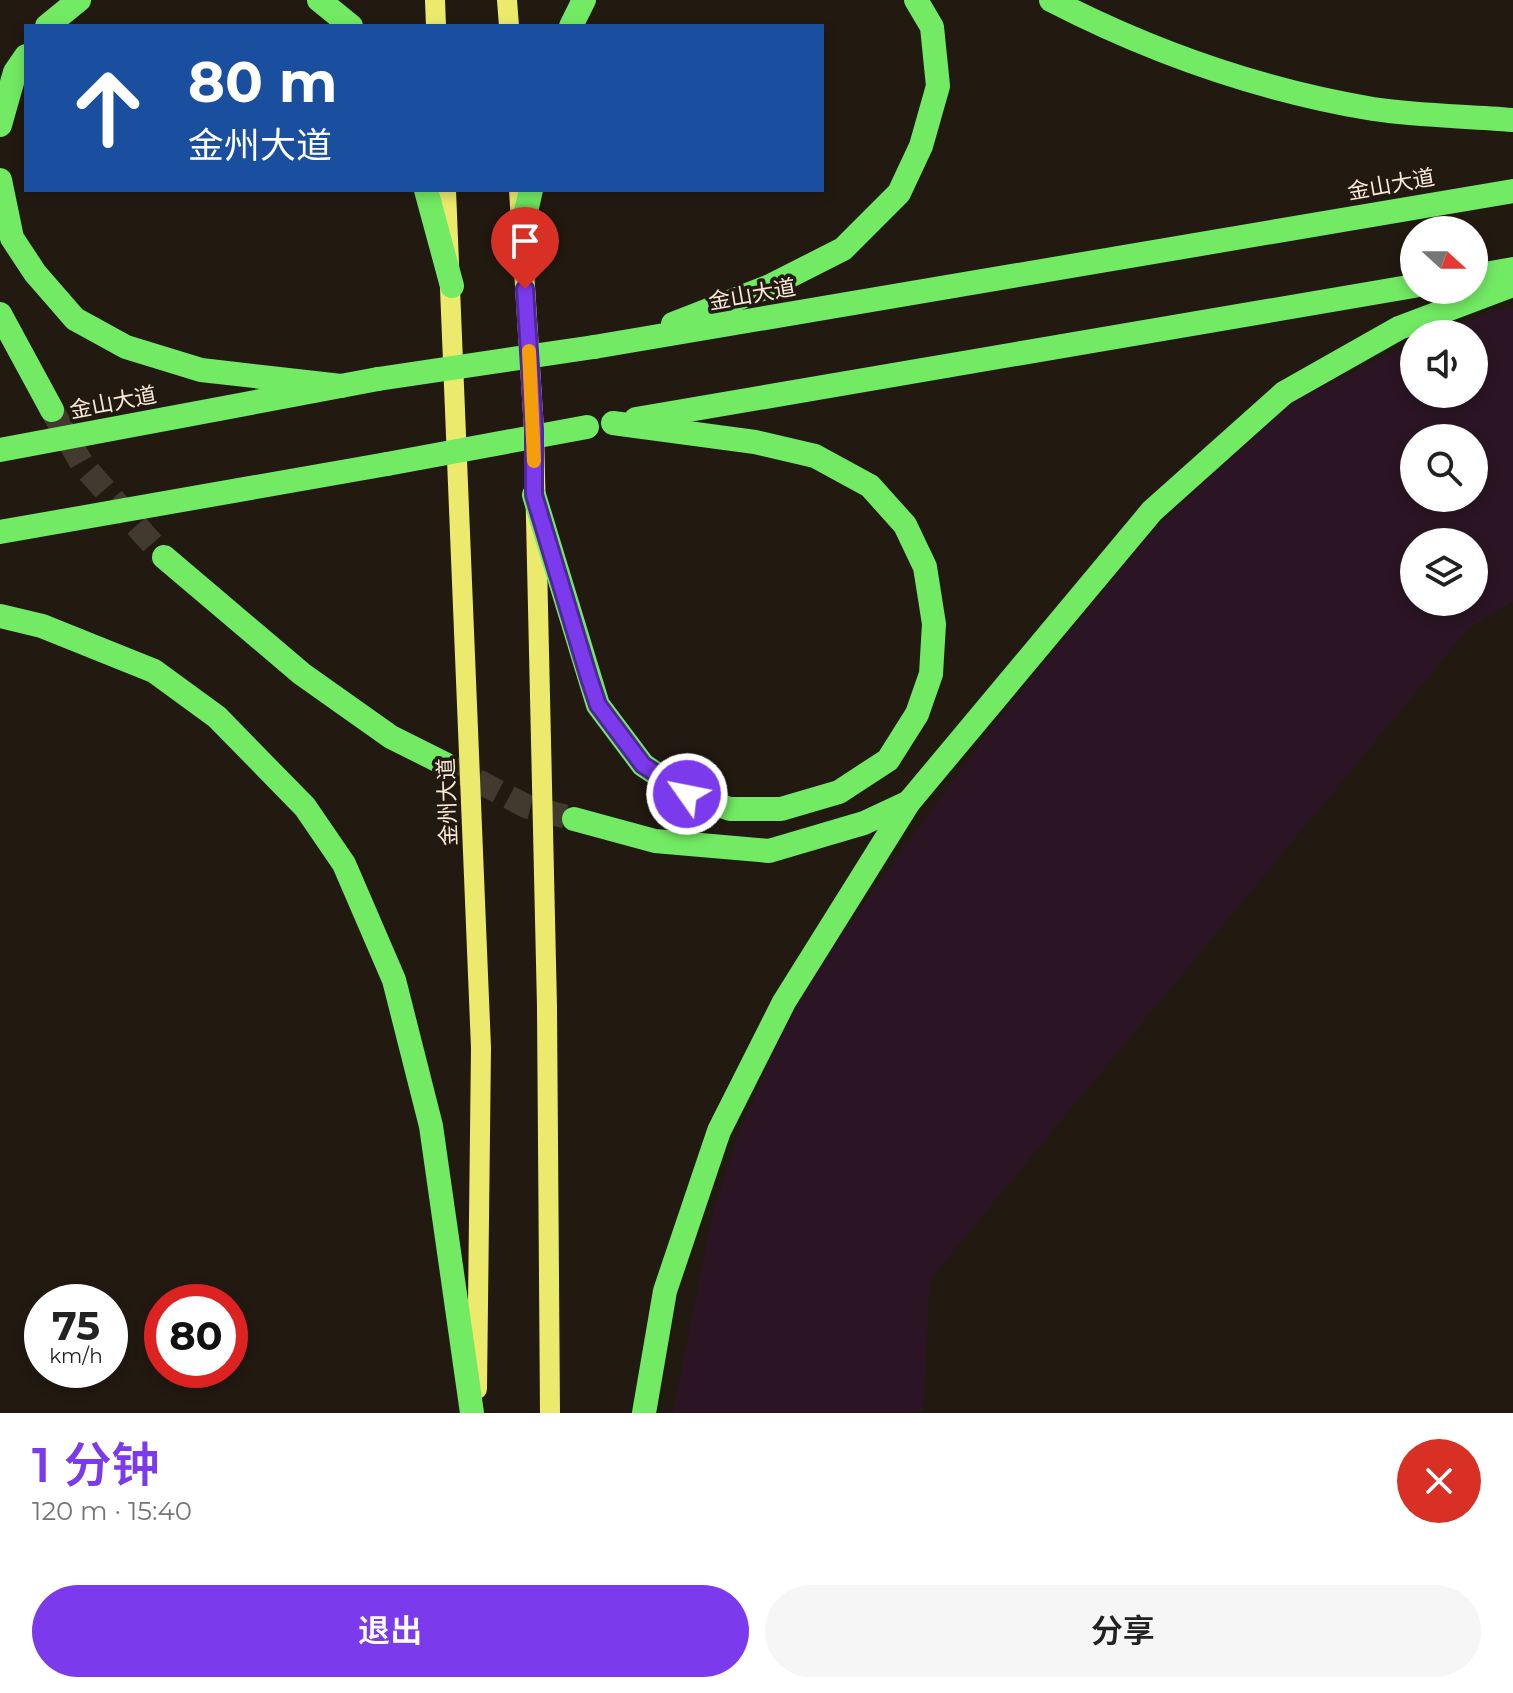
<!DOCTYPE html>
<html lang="zh">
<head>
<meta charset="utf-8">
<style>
	:root { --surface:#fff; --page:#f6f6f6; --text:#222; --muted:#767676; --accent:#7c3aed }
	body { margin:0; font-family:Montserrat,"Noto Sans SC",sans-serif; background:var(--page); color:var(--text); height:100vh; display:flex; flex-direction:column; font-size:30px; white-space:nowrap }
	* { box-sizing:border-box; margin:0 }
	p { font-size:26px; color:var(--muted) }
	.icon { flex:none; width:44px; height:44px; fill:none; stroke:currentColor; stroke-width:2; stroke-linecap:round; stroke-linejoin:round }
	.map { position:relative; height:1413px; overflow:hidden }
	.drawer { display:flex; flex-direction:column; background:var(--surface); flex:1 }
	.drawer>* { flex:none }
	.guide { position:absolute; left:24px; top:24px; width:800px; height:168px; border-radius:0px; box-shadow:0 4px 12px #0003; background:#1a4fa0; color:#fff; overflow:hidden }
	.needle { width:52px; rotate:111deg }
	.tools { position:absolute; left:1400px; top:216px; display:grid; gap:16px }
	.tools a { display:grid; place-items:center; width:88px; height:88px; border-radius:50%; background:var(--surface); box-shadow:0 4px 12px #0003; font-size:40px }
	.speed { position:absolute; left:24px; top:1284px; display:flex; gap:16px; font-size:40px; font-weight:700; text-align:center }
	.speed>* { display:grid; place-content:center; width:104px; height:104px; border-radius:50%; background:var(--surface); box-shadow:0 4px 12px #0003; line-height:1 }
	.speed small { font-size:20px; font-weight:400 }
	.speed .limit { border:12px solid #d22; background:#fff; color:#111 }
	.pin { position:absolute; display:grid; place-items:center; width:68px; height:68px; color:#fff; margin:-82px -34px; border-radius:50% 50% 50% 0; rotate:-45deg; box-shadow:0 0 8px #0007 }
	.pin .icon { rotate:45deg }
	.me { position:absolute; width:88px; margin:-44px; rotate:303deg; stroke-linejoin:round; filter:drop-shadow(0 0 6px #0008) }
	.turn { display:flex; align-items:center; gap:28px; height:168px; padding:0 32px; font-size:36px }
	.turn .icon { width:104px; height:104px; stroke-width:2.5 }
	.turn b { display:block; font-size:56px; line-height:68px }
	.round { display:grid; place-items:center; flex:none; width:84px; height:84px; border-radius:42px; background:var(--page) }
	.headline { display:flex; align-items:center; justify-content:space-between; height:136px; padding:0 32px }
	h1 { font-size:48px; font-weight:600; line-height:60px; color:var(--accent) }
	.button { display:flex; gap:16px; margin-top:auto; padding:16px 32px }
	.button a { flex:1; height:92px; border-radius:48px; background:var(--accent); color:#fff; font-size:32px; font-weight:600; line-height:92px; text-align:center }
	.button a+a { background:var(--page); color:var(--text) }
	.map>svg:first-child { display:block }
	.green { fill:#2b1524; fill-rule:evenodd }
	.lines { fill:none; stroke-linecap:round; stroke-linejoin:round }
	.highway-tunnel { stroke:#42392f; stroke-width:24; stroke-dasharray:24 12; stroke-linecap:butt }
	.major { stroke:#ebea6d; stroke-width:20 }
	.highway { stroke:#72ea63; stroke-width:24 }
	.highway-bridge { stroke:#72ea63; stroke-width:24 }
	.route-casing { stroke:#51269a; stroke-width:20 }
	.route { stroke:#7c3aed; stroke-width:14 }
	.slow { stroke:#f59e0b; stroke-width:14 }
	.labels { text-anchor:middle; stroke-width:7; stroke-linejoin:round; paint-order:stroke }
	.street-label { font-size:22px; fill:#fae8d8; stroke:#221a11 }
</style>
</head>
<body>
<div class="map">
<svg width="1513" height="1413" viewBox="0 0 1513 1413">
	<rect width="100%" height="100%" fill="#221a11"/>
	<path class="green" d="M1513 307V601L1468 629 930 1279 923 1413H673L713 1213 739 1132 777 1043 825 956 998 719 1153 530 1290 403 1414 342V394H1474V334H1435L1496 310ZM1414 438H1474V498H1414ZM1414 542H1474V602H1414Z"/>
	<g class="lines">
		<g class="highway-tunnel">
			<path d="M52 410 82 464 164 557"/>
			<path d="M445 764 528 807 574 819"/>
		</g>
		<g class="major">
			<path d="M435 0 436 26"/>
			<path d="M507 0 509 26"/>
			<path d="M446 190 481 1048 477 1389"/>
			<path d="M519 190 534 430 547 1007 550 1413"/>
		</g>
		<g class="highway">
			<path d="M319 0 351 26"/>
			<path d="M1051 0C1152 52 1260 90 1373 109 1419 116 1467 116 1513 120"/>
			<path d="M47 26 79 0"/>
			<path d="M571 26 584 0"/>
			<path d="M0 125 15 72 26 56"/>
			<path d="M0 180 12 238 35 273 75 319 126 347 201 370 341 386"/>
			<path d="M426 190 452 286"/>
			<path d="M521 233 531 190"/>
			<path d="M1474 276 1513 269"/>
			<path d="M0 314 52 410"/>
			<path d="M673 324 770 286 843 249 899 193 921 146 938 86 932 27 916 0"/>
			<path d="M594 347 1513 191"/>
			<path d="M636 419 1414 286"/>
			<path d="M0 450 378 379"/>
			<path d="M534 495 598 705 643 765 687 794 730 809H781L839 792 888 760 917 714 931 674 934 624 925 567 905 525 870 486 815 456 755 442 613 423"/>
			<path d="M0 532 387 464"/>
			<path d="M164 557 302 674 391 737 445 764"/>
			<path d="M0 616 42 626 154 671 217 717 305 807 344 864 394 980 431 1126 472 1413"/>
			<path d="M574 819 655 841 769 851 864 823 909 802"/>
			<path d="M644 1413 665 1291 719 1131 784 1002 909 802 1152 511 1284 393 1399 328 1513 285"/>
		</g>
		<g class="highway-bridge">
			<path d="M378 379 594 347"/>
			<path d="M387 464 587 427"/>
		</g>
	</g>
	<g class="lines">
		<g class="route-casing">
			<path id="route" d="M525 289 534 430V495L589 678 598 705 643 765 687 794"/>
		</g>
		<use href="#route" class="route"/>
		<path class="slow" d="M529 351 534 461"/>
	</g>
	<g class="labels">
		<g class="street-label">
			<text transform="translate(1391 184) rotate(-10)" y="8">金山大道</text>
			<text transform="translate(752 294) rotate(-10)" y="8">金山大道</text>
			<text transform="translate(113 402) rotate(-11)" y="8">金山大道</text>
			<text transform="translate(447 802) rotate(-92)" y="8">金州大道</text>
		</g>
	</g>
</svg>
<div class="tools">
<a><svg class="needle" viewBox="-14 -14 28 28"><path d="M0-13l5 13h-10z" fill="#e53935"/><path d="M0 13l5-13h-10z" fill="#767676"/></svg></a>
<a><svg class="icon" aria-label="sound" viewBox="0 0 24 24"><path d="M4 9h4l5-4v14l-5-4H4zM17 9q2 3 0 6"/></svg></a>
<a><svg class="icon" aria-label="search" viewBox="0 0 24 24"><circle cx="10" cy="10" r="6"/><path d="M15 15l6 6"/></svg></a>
<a><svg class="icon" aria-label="layers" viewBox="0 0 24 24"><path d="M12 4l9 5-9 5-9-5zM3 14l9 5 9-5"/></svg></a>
</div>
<div class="speed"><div>75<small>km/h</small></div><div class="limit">80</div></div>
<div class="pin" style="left:525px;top:289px;background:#d93025"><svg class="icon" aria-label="arrive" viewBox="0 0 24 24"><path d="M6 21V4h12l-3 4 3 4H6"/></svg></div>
<svg class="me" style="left:687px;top:794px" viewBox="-20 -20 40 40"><circle r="17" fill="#7c3aed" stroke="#fff" stroke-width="3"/><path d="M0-11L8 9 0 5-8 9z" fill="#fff"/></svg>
<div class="guide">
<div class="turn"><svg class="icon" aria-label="ahead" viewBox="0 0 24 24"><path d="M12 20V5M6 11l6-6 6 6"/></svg><div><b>80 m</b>金州大道</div></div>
</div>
</div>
<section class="drawer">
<div class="headline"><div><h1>1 分钟</h1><p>120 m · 15:40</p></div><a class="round" style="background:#d93025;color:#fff"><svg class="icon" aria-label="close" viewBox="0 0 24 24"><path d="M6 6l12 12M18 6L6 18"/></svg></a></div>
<div class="button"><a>退出</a><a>分享</a></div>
</section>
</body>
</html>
